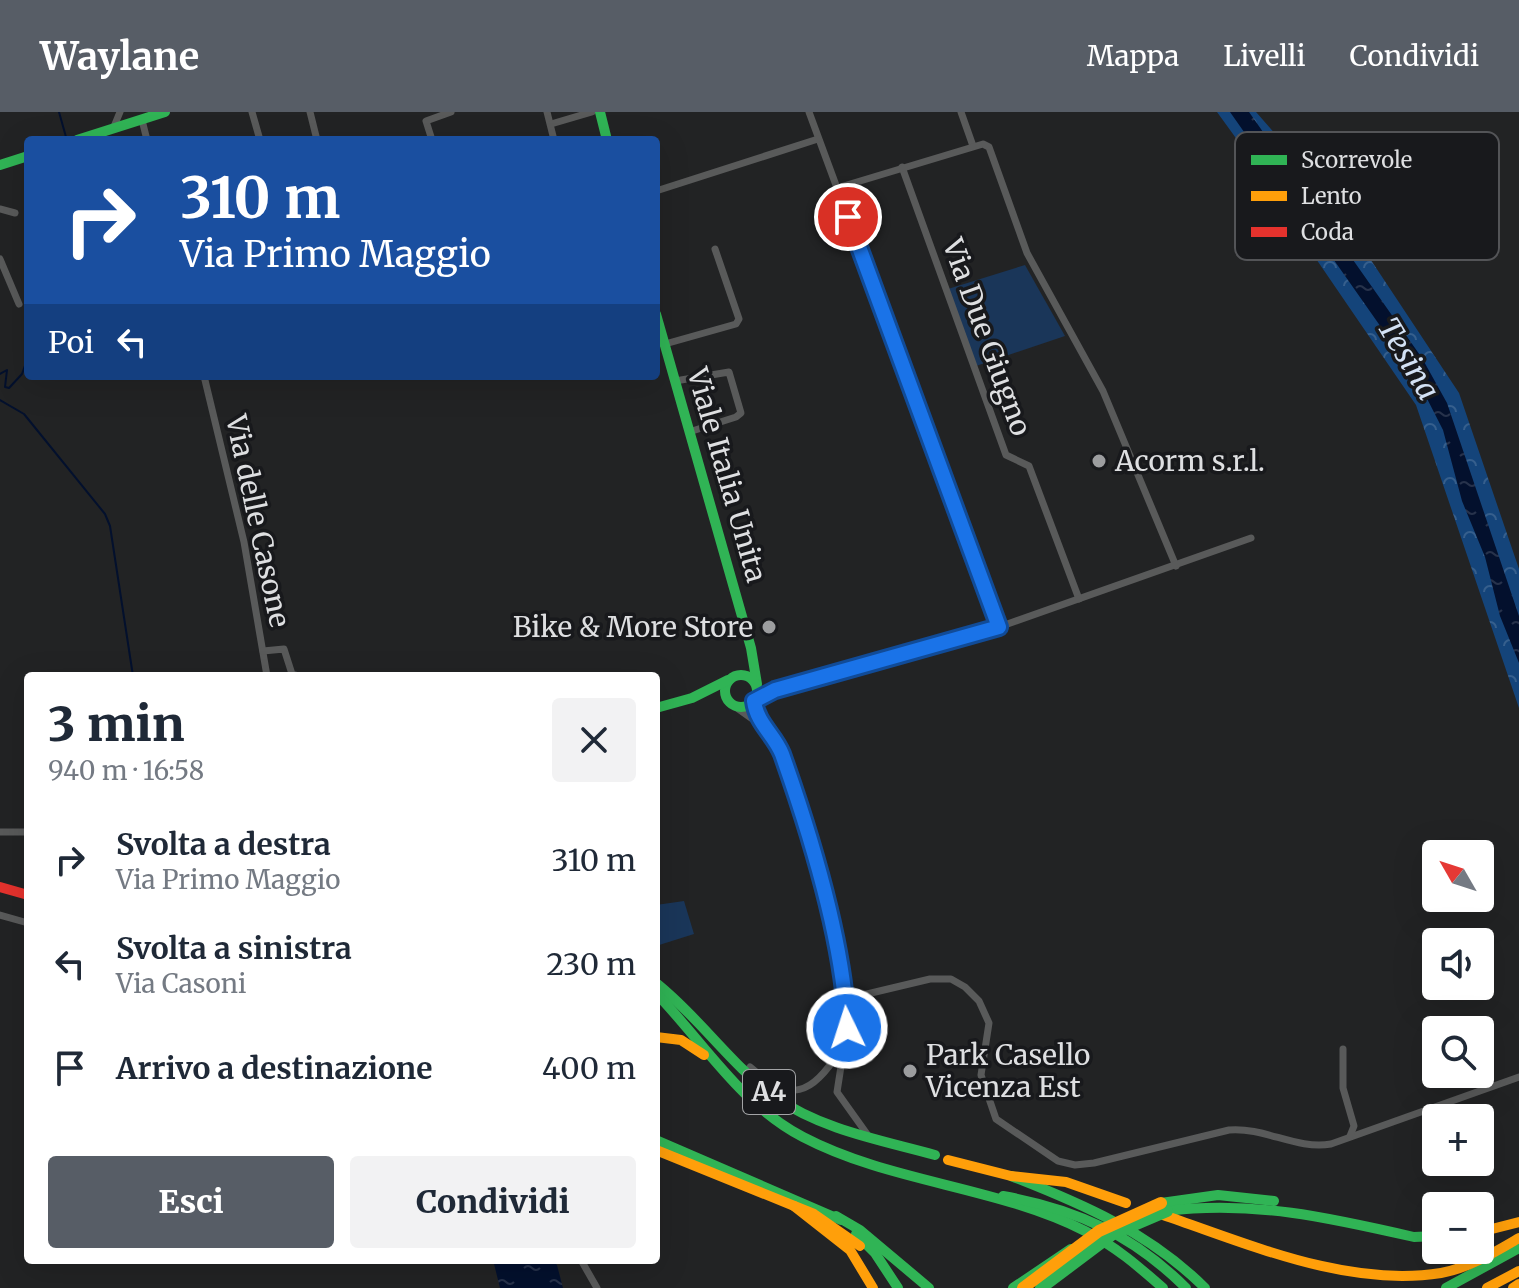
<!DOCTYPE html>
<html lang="it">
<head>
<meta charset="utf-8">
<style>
	:root { --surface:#fff; --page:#f2f2f3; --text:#1f2937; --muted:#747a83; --accent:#575d66 }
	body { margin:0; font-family:Merriweather,serif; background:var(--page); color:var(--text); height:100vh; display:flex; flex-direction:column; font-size:30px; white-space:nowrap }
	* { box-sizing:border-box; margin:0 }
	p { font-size:26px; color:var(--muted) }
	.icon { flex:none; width:44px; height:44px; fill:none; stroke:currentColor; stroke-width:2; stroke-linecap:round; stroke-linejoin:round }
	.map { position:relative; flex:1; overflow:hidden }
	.side { position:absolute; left:24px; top:560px; width:636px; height:592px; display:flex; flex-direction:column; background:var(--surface); border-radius:8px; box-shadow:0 8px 32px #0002 }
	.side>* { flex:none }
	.banner { position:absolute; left:24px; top:24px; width:636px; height:244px; border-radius:8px; box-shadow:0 8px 32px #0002; background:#1a4fa0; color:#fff; overflow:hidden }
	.needle { width:52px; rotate:309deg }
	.controls { position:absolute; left:1422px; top:728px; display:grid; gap:16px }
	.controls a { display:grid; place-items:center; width:72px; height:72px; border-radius:8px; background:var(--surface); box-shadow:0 8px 32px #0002; font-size:40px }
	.pin { position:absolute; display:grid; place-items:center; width:68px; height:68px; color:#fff; margin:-34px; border:4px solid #fff; border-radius:50%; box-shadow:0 2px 8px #0007 }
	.me { position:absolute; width:88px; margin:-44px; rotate:356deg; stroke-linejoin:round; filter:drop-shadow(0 0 6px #0008) }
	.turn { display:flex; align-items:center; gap:28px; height:168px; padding:0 24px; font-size:36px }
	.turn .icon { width:104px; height:104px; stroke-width:2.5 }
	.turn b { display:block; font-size:56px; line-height:68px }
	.then { display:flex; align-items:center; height:76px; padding:0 24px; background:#0003; gap:16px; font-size:30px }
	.round { display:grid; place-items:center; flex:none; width:84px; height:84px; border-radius:8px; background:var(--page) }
	.head { display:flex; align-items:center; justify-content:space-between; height:136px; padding:0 24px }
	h1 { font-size:48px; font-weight:800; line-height:60px }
	.cta { display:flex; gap:16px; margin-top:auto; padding:16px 24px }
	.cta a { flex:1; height:92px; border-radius:8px; background:var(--accent); color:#fff; font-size:32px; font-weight:800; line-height:92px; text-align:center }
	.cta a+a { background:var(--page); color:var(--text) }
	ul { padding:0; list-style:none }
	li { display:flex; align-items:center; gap:24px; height:104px; padding:0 24px }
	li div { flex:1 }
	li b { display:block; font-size:30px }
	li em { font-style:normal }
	header { display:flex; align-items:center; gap:48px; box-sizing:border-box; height:112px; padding:0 40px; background:var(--accent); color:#fff }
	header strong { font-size:38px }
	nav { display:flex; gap:44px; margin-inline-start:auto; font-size:28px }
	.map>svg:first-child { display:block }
	.green { fill:#1a3659 }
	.forest { fill:url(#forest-crowns) }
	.water { fill:url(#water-ripples) }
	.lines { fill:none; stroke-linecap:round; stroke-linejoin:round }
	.stream { stroke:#03102d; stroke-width:2 }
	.street { stroke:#595a5a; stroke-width:7 }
	.fast { stroke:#30b455; stroke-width:10 }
	.slow { stroke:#ff9f0a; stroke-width:10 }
	.jam { stroke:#e5322d; stroke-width:10 }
	.fast-bridge { stroke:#30b455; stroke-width:12 }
	.slow-bridge { stroke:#ff9f0a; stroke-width:12 }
	.route-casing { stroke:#114b97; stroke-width:20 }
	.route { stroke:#1a73e8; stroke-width:14 }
	.poi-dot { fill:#9c9d9f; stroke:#18191c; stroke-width:3 }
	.labels { text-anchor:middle; stroke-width:7; stroke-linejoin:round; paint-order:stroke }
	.shield { fill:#18191c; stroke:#a3a4a6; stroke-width:2 }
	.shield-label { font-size:26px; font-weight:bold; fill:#dedfe1 }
	.street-label { font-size:28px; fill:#dedfe1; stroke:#18191c }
	.poi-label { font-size:28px; fill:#dedfe1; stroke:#18191c; text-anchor:start }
	.water-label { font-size:30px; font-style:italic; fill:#d3e1f4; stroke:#18191c }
	.key { fill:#18191c; stroke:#535457; stroke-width:2 }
	.key-label { font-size:22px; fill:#dedfe1 }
</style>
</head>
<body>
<header>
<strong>Waylane</strong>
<nav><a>Mappa</a><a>Livelli</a><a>Condividi</a></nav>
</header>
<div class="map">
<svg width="1519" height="1176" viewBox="0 0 1519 1176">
	<defs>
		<pattern id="forest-crowns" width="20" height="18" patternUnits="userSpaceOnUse" patternTransform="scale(2)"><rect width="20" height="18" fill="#14447a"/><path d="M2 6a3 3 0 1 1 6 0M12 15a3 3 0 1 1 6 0" fill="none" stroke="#365f8d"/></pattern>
		<pattern id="water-ripples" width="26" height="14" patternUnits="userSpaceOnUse" patternTransform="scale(2)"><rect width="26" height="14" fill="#03102d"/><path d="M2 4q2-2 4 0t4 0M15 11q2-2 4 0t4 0" fill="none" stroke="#27324b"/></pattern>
	</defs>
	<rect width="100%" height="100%" fill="#222324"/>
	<g class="green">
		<path d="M1025 153 1065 224 976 254 948 177Z"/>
		<path d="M684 789 694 822 656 834V793Z"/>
	</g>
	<path class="forest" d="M1217 0H1256L1277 24 1298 38 1459 281 1519 457V596L1416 293 1310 138 1273 77Z"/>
	<g class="water">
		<path d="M1230 0H1249L1422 246 1447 291 1519 504V551L1500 504 1485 445 1462 389 1443 318 1416 265Z"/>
		<path d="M493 1148H552L557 1153 563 1176H500Z"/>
	</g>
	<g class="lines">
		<g class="stream">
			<path d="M59 0 66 25"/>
			<path d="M0 262 7 258 5 275 9 276 22 262 28 245"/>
			<path d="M0 288 24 302 105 402 110 414 133 564"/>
		</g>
		<g class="street">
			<path d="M252 0 260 28"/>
			<path d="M310 0 317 28"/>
			<path d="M547 0 554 28"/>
			<path d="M809 0 999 515"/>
			<path d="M961 0 973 34"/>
			<path d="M142 8 147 28"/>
			<path d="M551 12 592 0"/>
			<path d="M113 17 120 0"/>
			<path d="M432 28 426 9 451 0"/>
			<path d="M902 55 1006 343 1029 354 1079 487"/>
			<path d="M837 76 983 32 989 35 1027 141 1103 279 1176 454"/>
			<path d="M656 79 818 27"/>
			<path d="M0 97 15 101"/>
			<path d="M0 147 19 192"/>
			<path d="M665 232 736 212 739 207 715 137"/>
			<path d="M204 264 244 430 267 564"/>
			<path d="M675 269 729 260 741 301 736 305 689 320"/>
			<path d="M263 539 284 537 292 562 299 564"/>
			<path d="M756 586 999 515 1251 426"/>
			<path d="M754 589 759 608"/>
			<path d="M734 594 762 614 780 639 822 776 846 887 847 916 837 980 867 1022"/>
			<path d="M0 720H28"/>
			<path d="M0 803 28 811"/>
			<path d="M846 887 930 867H951L965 875 979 889 989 911 981 963 996 1007 1058 1049 1075 1053 1094 1051 1229 1018C1265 1015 1296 1038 1331 1032L1519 965"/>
			<path d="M1343 937V976L1354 1014 1350 1024"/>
			<path d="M750 955C792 991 810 984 840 939"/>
			<path d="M581 1148 597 1176"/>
		</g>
		<g class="fast">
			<path d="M600 0 607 28"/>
			<path d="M77 28 165 0"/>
			<path d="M0 53 28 44"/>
			<path d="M656 202 751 536 757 572"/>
			<circle cx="741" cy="579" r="16"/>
			<path d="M656 596 692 586 728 568"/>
			<path d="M656 871C699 905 731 953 775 985 822 1018 881 1028 935 1043"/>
			<path d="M656 881C703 930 741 993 803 1025 891 1071 996 1074 1085 1119 1115 1134 1138 1154 1163 1176"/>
			<path d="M656 1028 841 1108"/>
			<path d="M1011 1064C1083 1092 1150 1121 1205 1176"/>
			<path d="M1003 1084C1076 1097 1133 1123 1186 1176"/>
			<path d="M1161 1091 1218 1083 1274 1089"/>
			<path d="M1167 1099C1252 1088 1331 1106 1414 1125L1436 1124"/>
			<path d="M836 1104 860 1118 929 1176"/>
			<path d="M856 1122 875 1141 898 1176"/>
			<path d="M1013 1176 1071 1137"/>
			<path d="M1446 1176 1519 1136"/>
		</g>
		<g class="slow">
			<path d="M656 925 681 928 704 943"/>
			<path d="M656 1038 814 1102 860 1134"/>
			<path d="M948 1048 1011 1064 1066 1070 1126 1091"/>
			<path d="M794 1094 850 1138 873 1176"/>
			<path d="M1163 1103C1249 1132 1348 1176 1441 1161 1469 1156 1495 1140 1519 1126"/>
			<path d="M1480 1120 1519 1110"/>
			<path d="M1487 1176 1519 1159"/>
			<path d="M1513 1176 1519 1172"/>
		</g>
		<path class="jam" d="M0 775 28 783"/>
		<path class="fast-bridge" d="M1041 1176 1113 1122 1167 1099"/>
		<path class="slow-bridge" d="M1023 1176 1099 1119 1161 1091"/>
	</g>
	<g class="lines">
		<g class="route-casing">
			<path id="route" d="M847 916C844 830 811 724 782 642 774 622 757 612 754 589L775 578 999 515 848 105"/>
		</g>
		<use href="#route" class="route"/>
	</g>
	<g class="poi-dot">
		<circle cx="1099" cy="349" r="8"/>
		<circle cx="769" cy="515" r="8"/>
		<circle cx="910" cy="959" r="8"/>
	</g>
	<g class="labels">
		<rect class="shield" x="743" y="958" width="52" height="44" rx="6"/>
		<g class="shield-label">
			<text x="769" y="989">A4</text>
		</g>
		<g class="street-label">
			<text transform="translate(987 225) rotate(70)" y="10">Via Due Giugno</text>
			<text transform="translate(727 363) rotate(74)" y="10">Viale Italia Unita</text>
			<text transform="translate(258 409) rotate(78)" y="10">Via delle Casone</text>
		</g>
		<g class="poi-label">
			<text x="1115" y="359">Acorm s.r.l.</text>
			<text x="753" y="525" text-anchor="end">Bike &amp; More Store</text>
			<text x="926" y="953">Park Casello<tspan x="926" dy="32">Vicenza Est</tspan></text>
		</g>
		<g class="water-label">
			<text transform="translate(1408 247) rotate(59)" y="10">Tesina</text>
		</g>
	</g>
	<rect x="1235" y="20" width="264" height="128" rx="12" class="key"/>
	<rect x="1251" y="43" width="36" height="10" fill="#30b455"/>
	<rect x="1251" y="79" width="36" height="10" fill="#ff9f0a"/>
	<rect x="1251" y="115" width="36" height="10" fill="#e5322d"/>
	<g class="key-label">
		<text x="1301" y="56">Scorrevole</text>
		<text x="1301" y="92">Lento</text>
		<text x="1301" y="128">Coda</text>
	</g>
</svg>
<div class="controls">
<a><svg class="needle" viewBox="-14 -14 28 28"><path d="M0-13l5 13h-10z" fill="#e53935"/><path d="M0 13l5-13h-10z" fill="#747a83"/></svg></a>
<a><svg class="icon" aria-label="sound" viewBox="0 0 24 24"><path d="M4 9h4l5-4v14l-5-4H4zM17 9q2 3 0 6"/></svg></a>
<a><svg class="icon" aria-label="search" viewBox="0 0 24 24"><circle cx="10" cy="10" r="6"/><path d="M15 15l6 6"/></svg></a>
<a>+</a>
<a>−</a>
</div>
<div class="pin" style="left:848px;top:105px;background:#d93025"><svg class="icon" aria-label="arrive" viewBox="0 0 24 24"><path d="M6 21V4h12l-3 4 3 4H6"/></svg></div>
<svg class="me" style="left:847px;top:916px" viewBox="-20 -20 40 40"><circle r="17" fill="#1a73e8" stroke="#fff" stroke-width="3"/><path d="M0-11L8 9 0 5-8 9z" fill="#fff"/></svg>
<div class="banner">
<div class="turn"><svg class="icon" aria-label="right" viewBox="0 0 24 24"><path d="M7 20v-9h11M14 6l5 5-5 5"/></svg><div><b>310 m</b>Via Primo Maggio</div></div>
<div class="then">Poi<svg class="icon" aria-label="left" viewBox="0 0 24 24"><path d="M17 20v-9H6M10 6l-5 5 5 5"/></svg></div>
</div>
<section class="side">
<div class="head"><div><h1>3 min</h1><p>940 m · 16:58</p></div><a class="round"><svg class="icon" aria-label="close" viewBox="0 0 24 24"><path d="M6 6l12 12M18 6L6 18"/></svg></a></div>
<ul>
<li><svg class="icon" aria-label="right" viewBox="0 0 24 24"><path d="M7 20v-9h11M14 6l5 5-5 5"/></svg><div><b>Svolta a destra</b><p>Via Primo Maggio</p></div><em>310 m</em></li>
<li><svg class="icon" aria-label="left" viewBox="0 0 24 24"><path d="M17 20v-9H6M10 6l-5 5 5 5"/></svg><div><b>Svolta a sinistra</b><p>Via Casoni</p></div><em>230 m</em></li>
<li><svg class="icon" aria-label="arrive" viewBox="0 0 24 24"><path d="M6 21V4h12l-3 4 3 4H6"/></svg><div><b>Arrivo a destinazione</b></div><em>400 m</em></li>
</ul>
<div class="cta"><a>Esci</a><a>Condividi</a></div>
</section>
</div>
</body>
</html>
